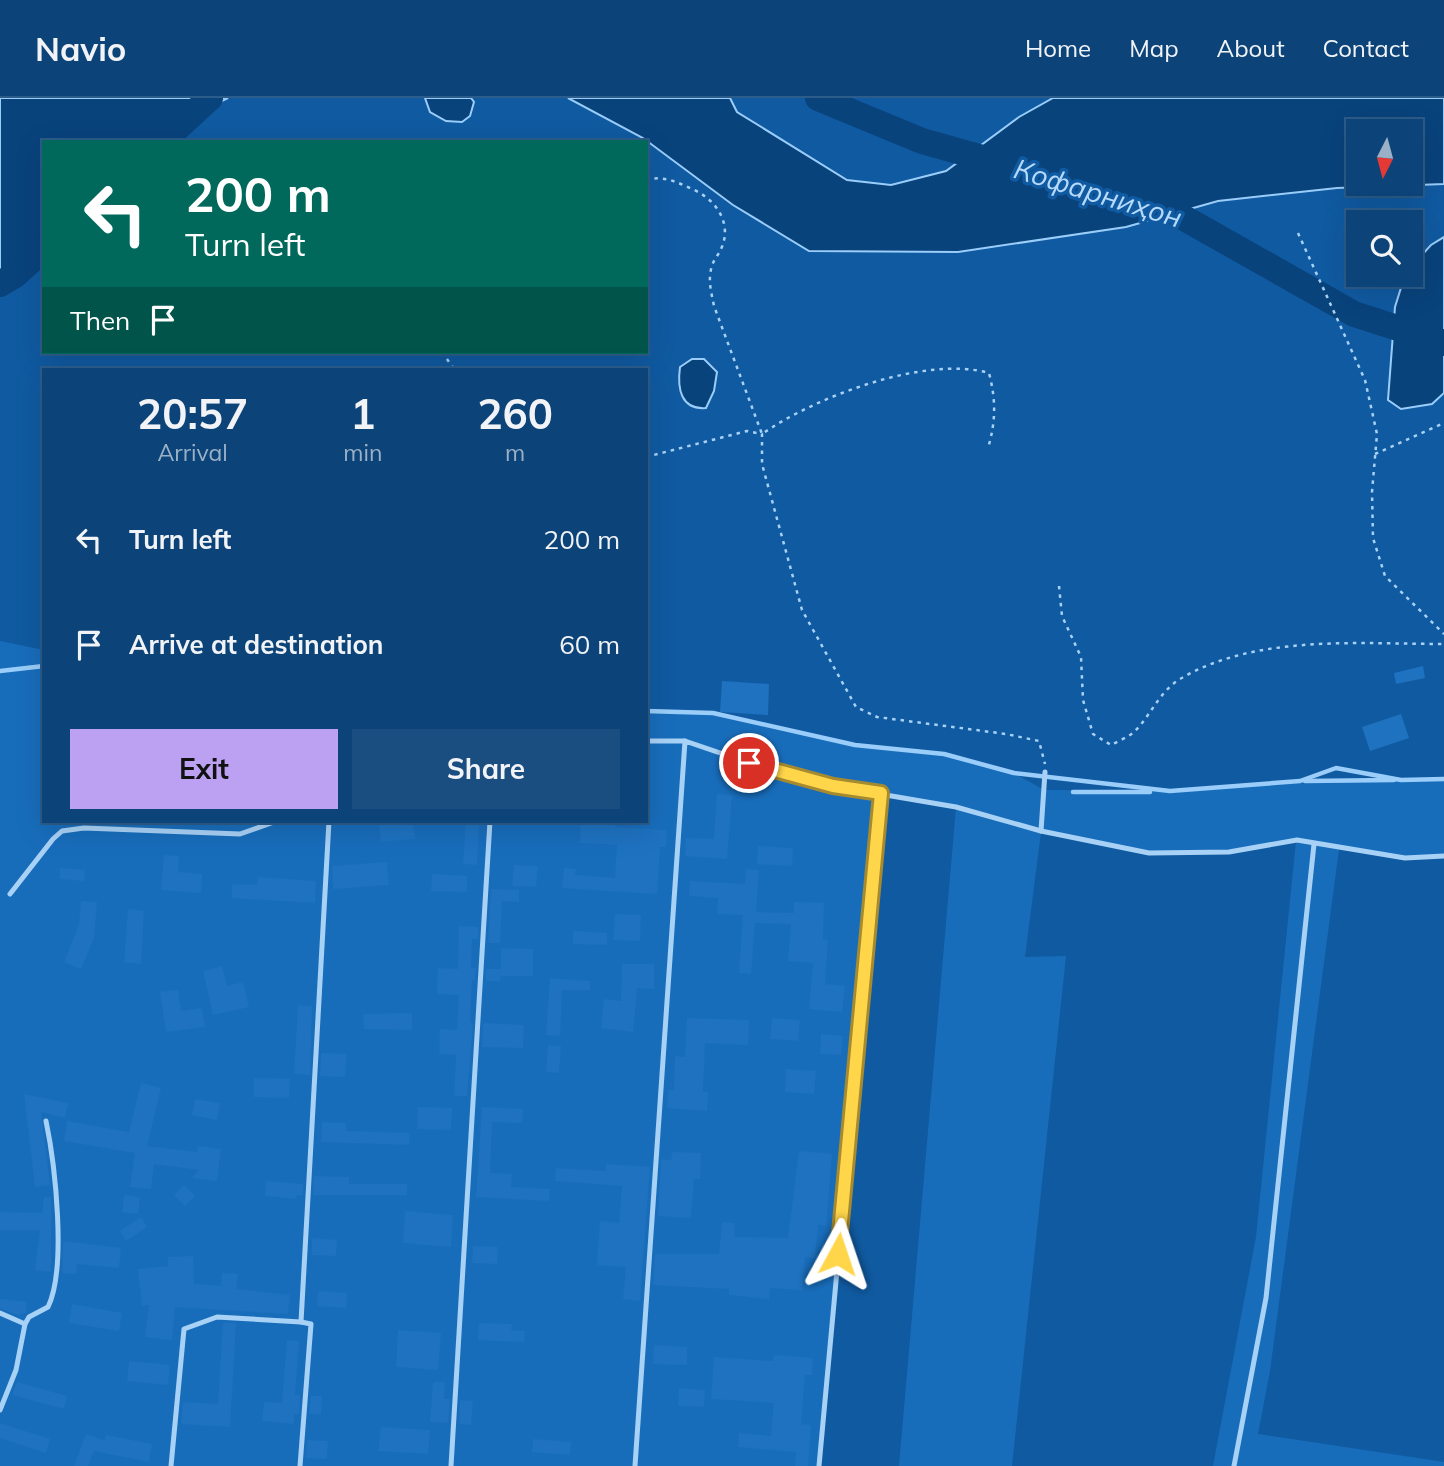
<!DOCTYPE html>
<html lang="en">
<head>
<meta charset="utf-8">
<style>
	:root { --surface:#0c4479; --page:#1a4e80; --text:#f1f3f6; --muted:#9ab0c6; --line:#2c5c8a; --accent:#bca0f2 }
	body { margin:0; font-family:Mulish,sans-serif; background:var(--page); color:var(--text); height:100vh; display:flex; flex-direction:column; font-size:26px; white-space:nowrap }
	* { box-sizing:border-box; margin:0 }
	p { font-size:23px; color:var(--muted) }
	.icon { flex:none; width:38px; height:38px; fill:none; stroke:currentColor; stroke-width:2; stroke-linecap:round; stroke-linejoin:round }
	.map { position:relative; flex:1; overflow:hidden }
	.side { position:absolute; left:42px; top:270px; width:606px; height:455px; display:flex; flex-direction:column; background:var(--surface); border-radius:0px; box-shadow:0 7px 28px #0002,0 0 0 2px var(--line) }
	.side>* { flex:none }
	.banner { position:absolute; left:42px; top:42px; width:606px; height:214px; border-radius:0px; box-shadow:0 7px 28px #0002,0 0 0 2px var(--line); background:#00695c; color:#fff; overflow:hidden }
	.needle { width:46px; rotate:186deg }
	.tools { position:absolute; left:1346px; top:21px; display:grid; gap:14px }
	.tools a { display:grid; place-items:center; width:77px; height:77px; border-radius:0px; background:var(--surface); box-shadow:0 7px 28px #0002,0 0 0 2px var(--line); font-size:35px }
	.pin { position:absolute; display:grid; place-items:center; width:60px; height:60px; color:#fff; margin:-30px; border:4px solid #fff; border-radius:50%; box-shadow:0 2px 7px #0007 }
	.me { position:absolute; width:77px; margin:-38px; rotate:5deg; stroke-linejoin:round; filter:drop-shadow(0 0 5px #0008) }
	.turn { display:flex; align-items:center; gap:24px; height:147px; padding:0 28px; font-size:32px }
	.turn .icon { width:91px; height:91px; stroke-width:2.5 }
	.turn b { display:block; font-size:49px; line-height:60px }
	.then { display:flex; align-items:center; height:66px; padding:0 28px; background:#0003; gap:14px; font-size:26px }
	.eta { display:flex; justify-content:space-evenly; align-items:center; height:119px; text-align:center }
	.eta b { font-size:42px; font-weight:700; line-height:49px }
	.action { display:flex; gap:14px; margin-top:auto; padding:14px 28px }
	.action a { flex:1; height:80px; border-radius:0px; background:var(--accent); color:#111; font-size:28px; font-weight:700; line-height:80px; text-align:center }
	.action a+a { background:var(--page); color:var(--text) }
	ul { padding:0; list-style:none }
	li { display:flex; align-items:center; gap:21px; height:105px; padding:0 28px }
	li div { flex:1 }
	li b { display:block; font-size:26px }
	li em { font-style:normal }
	header { display:flex; align-items:center; gap:42px; box-sizing:border-box; height:98px; padding:0 35px; background:var(--surface); border-bottom:2px solid var(--line) }
	header strong { font-size:33px }
	nav { display:flex; gap:38px; margin-inline-start:auto; font-size:24px }
	.map>svg:first-child { display:block }
	.green { fill:#186dbb }
	.water { fill:#09437c; stroke:#9acdf9; stroke-width:2; fill-rule:evenodd }
	.lines { fill:none; stroke-linecap:round; stroke-linejoin:round }
	.stream { stroke:#9acdf9; stroke-width:4.5 }
	.river { stroke:#09437c; stroke-width:26 }
	.building { fill:#1e72c0 }
	.path { stroke:#a8d1f6; stroke-width:2.5; stroke-dasharray:3.5 5; stroke-linecap:butt }
	.service { stroke:#a8d1f6; stroke-width:5 }
	.route-casing { stroke:#a68a30; stroke-width:18 }
	.route { stroke:#ffd54a; stroke-width:12 }
	.labels { text-anchor:middle; stroke-width:7; stroke-linejoin:round; paint-order:stroke }
	.water-label { font-size:28px; font-style:italic; fill:#b5dafc; stroke:#105aa1 }
</style>
</head>
<body>
<header>
<strong>Navio</strong>
<nav><a>Home</a><a>Map</a><a>About</a><a>Contact</a></nav>
</header>
<div class="map">
<svg width="1444" height="1368" viewBox="0 0 1444 1368">
	<rect width="100%" height="100%" fill="#105aa1"/>
	<path class="green" d="M0 543 44 552V723H646V613L713 615 855 647 944 656 1014 675 1044 692 1170 693 1300 683 1444 681V758L1405 760 1339 751 1270 1273 1258 1336 1444 1364V1368H1213L1256 1139 1296 743 1229 754 1149 755 1041 734 1025 859 1066 858 1012 1368H899L956 710 881 695 819 1368H0Z"/>
	<g class="water">
		<path d="M0 0H228L184 21 158 44H44V141L0 176Z"/>
		<path d="M425 0H471L474 4 470 18 462 24 446 23 430 14Z"/>
		<path d="M568 0H730L737 14 847 82 891 87 946 73 1019 19 1053 0H1444V86L1337 90 1218 103 1126 129 958 154 809 153 733 107 643 40ZM1410 33V86H1358V33Z"/>
		<path d="M1444 139V295L1432 306 1401 311 1388 302 1395 209 1405 177H1410L1411 169 1431 147Z"/>
		<path d="M692 261H704L717 274 714 293 706 310C681 312 677 291 680 269Z"/>
	</g>
	<g class="lines">
		<g class="stream">
			<path d="M0 573 44 568"/>
			<path d="M646 613 713 615 855 647 944 656 1014 675 1170 693 1300 683 1336 670 1401 682 1444 681"/>
			<path d="M1305 683 1394 682"/>
			<path d="M1073 694H1150"/>
		</g>
		<g class="river">
			<path d="M818 0 922 43 1004 66"/>
			<path d="M162 44 210 0"/>
			<path d="M1143 104 1170 112 1354 216 1444 245"/>
			<path d="M0 186 15 177 44 151"/>
		</g>
	</g>
	<g class="building">
		<path d="M1423 568 1425 580 1396 586 1394 575Z"/>
		<path d="M722 583 769 586 768 617 720 614Z"/>
		<path d="M1401 616 1409 640 1370 653 1362 629Z"/>
		<path d="M717 696 732 697 727 761 685 758 686 740 714 741Z"/>
		<path d="M413 723 415 741 381 744 379 727Z"/>
		<path d="M466 723H479L477 767 463 766Z"/>
		<path d="M581 723H615V729L667 732 666 749H660L657 796 562 790 564 770 576 771 575 777 615 780 617 747 580 745Z"/>
		<path d="M758 748 793 750 792 768 757 766Z"/>
		<path d="M164 757 179 758 178 774 202 776 201 795 161 792Z"/>
		<path d="M387 764 389 787 333 791 332 768Z"/>
		<path d="M514 767 538 768 536 789 512 788Z"/>
		<path d="M60 770 85 772 84 783 60 781Z"/>
		<path d="M746 771 759 772 756 814 794 815V804L824 805 823 841 828 842 825 886 845 888 842 914 809 911 813 865 788 863 791 826 755 825 751 876 739 875 743 817 717 816 718 800 689 798 690 783 745 786Z"/>
		<path d="M432 776 467 778V794L431 793Z"/>
		<path d="M258 779 316 783 315 805 232 800V786L257 787Z"/>
		<path d="M491 791 519 792V804L502 803 500 845H489L488 842Z"/>
		<path d="M81 803 97 804 94 840 81 871 64 864 79 827Z"/>
		<path d="M128 811 144 813 141 866 124 864Z"/>
		<path d="M615 816 641 817 640 843 613 842Z"/>
		<path d="M459 828 478 829V841H472L471 870H476L475 882H472L470 925H473L467 998H454L456 957 439 956 440 931 457 932 459 897 437 896 438 870 458 871Z"/>
		<path d="M573 833 607 835V847L573 846Z"/>
		<path d="M501 850 533 851V878H501V875L500 883H486V871H501Z"/>
		<path d="M622 866H654V891L637 890 633 934 601 930 604 901 621 903Z"/>
		<path d="M222 868 227 888 243 884 249 909 213 917 203 873Z"/>
		<path d="M550 880 590 883V892H562L560 938 546 937Z"/>
		<path d="M178 892 181 913 202 910 205 929 166 934 160 894Z"/>
		<path d="M298 907 312 908 310 977 294 976Z"/>
		<path d="M412 915V932L364 931 363 916Z"/>
		<path d="M687 920 749 922 748 947 705 945 703 994H708L707 1013 667 1010 668 992H674L675 958 685 959Z"/>
		<path d="M772 920 800 922 798 943 770 941Z"/>
		<path d="M483 925 524 927 523 950 482 949Z"/>
		<path d="M821 936 843 938 841 957 820 956Z"/>
		<path d="M548 947 561 948 559 975 546 974Z"/>
		<path d="M321 955 347 956 345 979 320 978Z"/>
		<path d="M786 971 816 973 814 996 785 994Z"/>
		<path d="M254 980 290 981 289 1000 254 999Z"/>
		<path d="M141 985 161 990 147 1048 197 1054 198 1048 221 1051 217 1083 192 1080 199 1072 154 1066 151 1091 130 1089 135 1055 64 1043 67 1023 129 1034Z"/>
		<path d="M24 996 68 1005 65 1020 41 1014 50 1087 35 1089Z"/>
		<path d="M195 1001 220 1005 217 1022 192 1017Z"/>
		<path d="M418 1009 452 1010 451 1032 417 1031Z"/>
		<path d="M482 1009 523 1011 522 1025 492 1024 490 1075 512 1076 511 1089 550 1091 549 1103 476 1099Z"/>
		<path d="M322 1024 346 1025V1033L410 1035 409 1047 321 1044Z"/>
		<path d="M799 1053 832 1056 826 1128 818 1127 815 1160 805 1159 802 1192 770 1190 769 1201 729 1197V1191L653 1187 655 1156H719L722 1124 735 1125 734 1139 788 1140Z"/>
		<path d="M672 1054 701 1055 700 1081H694L691 1120 658 1118 661 1061 671 1062Z"/>
		<path d="M606 1066 650 1069 640 1203 623 1201 626 1169 597 1167 600 1123 619 1125 622 1088 555 1083 556 1070 606 1073Z"/>
		<path d="M314 1078 349 1079V1086H407V1097H313Z"/>
		<path d="M266 1083 303 1086V1097H296V1101L265 1098Z"/>
		<path d="M184 1087 195 1098 185 1108 174 1097Z"/>
		<path d="M124 1097 140 1099 138 1116 122 1114Z"/>
		<path d="M44 1099H51V1174L35 1172 40 1132H0V1114L42 1115Z"/>
		<path d="M405 1113 453 1117 451 1149 403 1145Z"/>
		<path d="M141 1119 147 1129 126 1143 120 1133Z"/>
		<path d="M312 1140 337 1142 336 1158 312 1157Z"/>
		<path d="M63 1143 121 1150 119 1170 77 1166 76 1176 62 1175Z"/>
		<path d="M473 1148 498 1149 497 1166 472 1165Z"/>
		<path d="M193 1158 194 1186 221 1188 222 1175 238 1176 236 1191 290 1197 288 1216 175 1209 172 1242 145 1239 149 1207 142 1208 138 1171 168 1168V1159Z"/>
		<path d="M318 1193 347 1195 346 1210 317 1208Z"/>
		<path d="M0 1201 27 1204 26 1215 18 1217 0 1210Z"/>
		<path d="M72 1206 122 1215 119 1233 69 1225Z"/>
		<path d="M223 1225H236L230 1329 181 1326 183 1304 218 1306Z"/>
		<path d="M479 1225 512 1226 511 1232 525 1233 524 1244 478 1242Z"/>
		<path d="M398 1232 441 1235 438 1272 396 1269Z"/>
		<path d="M287 1242 299 1243 295 1297H300L299 1316H294V1326L262 1323 264 1304 282 1305Z"/>
		<path d="M654 1247 687 1249V1267L653 1266Z"/>
		<path d="M774 1257 813 1260 812 1277H805L801 1326 811 1327 808 1368H795L796 1354 738 1349 739 1335 771 1338 774 1305 711 1301 714 1259 773 1263Z"/>
		<path d="M129 1263 170 1267 168 1287 127 1283Z"/>
		<path d="M17 1284 67 1298 64 1311 12 1297Z"/>
		<path d="M433 1284H445L444 1301H450L448 1325 430 1324Z"/>
		<path d="M679 1290 705 1292 704 1309 678 1308Z"/>
		<path d="M311 1298H322L321 1316H309Z"/>
		<path d="M460 1302 473 1303 471 1327 459 1326Z"/>
		<path d="M0 1325 50 1341 46 1355 0 1340Z"/>
		<path d="M381 1329 430 1332 428 1356 378 1353Z"/>
		<path d="M86 1336 105 1343 106 1337 152 1346 149 1364 94 1353 88 1368H74Z"/>
		<path d="M533 1341 571 1344 570 1357 532 1354Z"/>
		<path d="M307 1342 328 1343 327 1361 306 1360Z"/>
	</g>
	<g class="lines">
		<g class="path">
			<path d="M646 82C663 77 677 84 692 91 716 101 733 126 721 151 719 156 715 160 713 165 707 180 711 193 714 208L762 336C815 299 925 257 989 275 996 302 996 323 988 350"/>
			<path d="M1298 135 1365 282 1377 336 1372 394 1373 440 1385 478 1444 536"/>
			<path d="M442 254 454 271"/>
			<path d="M1375 356 1444 325"/>
			<path d="M646 359 747 333 762 336V366L802 512 856 609 877 619 1006 636 1039 643 1045 666"/>
			<path d="M1059 488 1062 518 1081 559 1083 602 1093 636 1111 647C1118 643 1129 639 1135 633 1151 617 1159 594 1180 581 1256 536 1359 546 1444 546"/>
		</g>
		<g class="service">
			<path d="M646 643H685"/>
			<path d="M1041 733 1045 674"/>
			<path d="M10 796 53 741 62 733 84 730 240 736 277 723"/>
			<path d="M0 1215 25 1226"/>
			<path d="M0 1312 16 1272 25 1226 29 1219 48 1209C67 1170 55 1066 46 1023"/>
			<path d="M171 1368 184 1231 217 1219 301 1224"/>
			<path d="M300 1368 311 1226 301 1224 329 723"/>
			<path d="M451 1368 490 723"/>
			<path d="M635 1368 685 643 770 672 833 688 956 709 1041 733 1149 755 1229 754 1297 742 1405 760 1444 758"/>
			<path d="M819 1368 881 695"/>
			<path d="M1234 1368 1266 1200 1314 746"/>
		</g>
	</g>
	<g class="lines">
		<g class="route-casing">
			<path id="route" d="M749 665 833 688 881 695 838 1156"/>
		</g>
		<use href="#route" class="route"/>
	</g>
	<g class="labels">
		<g class="water-label">
			<text transform="translate(1098 95) rotate(17)" y="10">Кофарниҳон</text>
		</g>
	</g>
</svg>
<div class="tools">
<a><svg class="needle" viewBox="-14 -14 28 28"><path d="M0-13l5 13h-10z" fill="#e53935"/><path d="M0 13l5-13h-10z" fill="#9ab0c6"/></svg></a>
<a><svg class="icon" aria-label="search" viewBox="0 0 24 24"><circle cx="10" cy="10" r="6"/><path d="M15 15l6 6"/></svg></a>
</div>
<div class="pin" style="left:749px;top:665px;background:#d93025"><svg class="icon" aria-label="arrive" viewBox="0 0 24 24"><path d="M6 21V4h12l-3 4 3 4H6"/></svg></div>
<svg class="me" style="left:838px;top:1156px" viewBox="-20 -20 40 40"><path d="M0-17L14 15 0 8-14 15z" fill="#ffd54a" stroke="#fff" stroke-width="4"/></svg>
<div class="banner">
<div class="turn"><svg class="icon" aria-label="left" viewBox="0 0 24 24"><path d="M17 20v-9H6M10 6l-5 5 5 5"/></svg><div><b>200 m</b>Turn left</div></div>
<div class="then">Then<svg class="icon" aria-label="arrive" viewBox="0 0 24 24"><path d="M6 21V4h12l-3 4 3 4H6"/></svg></div>
</div>
<section class="side">
<div class="eta">
<div><b>20:57</b><p>Arrival</p></div>
<div><b>1</b><p>min</p></div>
<div><b>260</b><p>m</p></div>
</div>
<ul>
<li><svg class="icon" aria-label="left" viewBox="0 0 24 24"><path d="M17 20v-9H6M10 6l-5 5 5 5"/></svg><div><b>Turn left</b></div><em>200 m</em></li>
<li><svg class="icon" aria-label="arrive" viewBox="0 0 24 24"><path d="M6 21V4h12l-3 4 3 4H6"/></svg><div><b>Arrive at destination</b></div><em>60 m</em></li>
</ul>
<div class="action"><a>Exit</a><a>Share</a></div>
</section>
</div>
</body>
</html>
